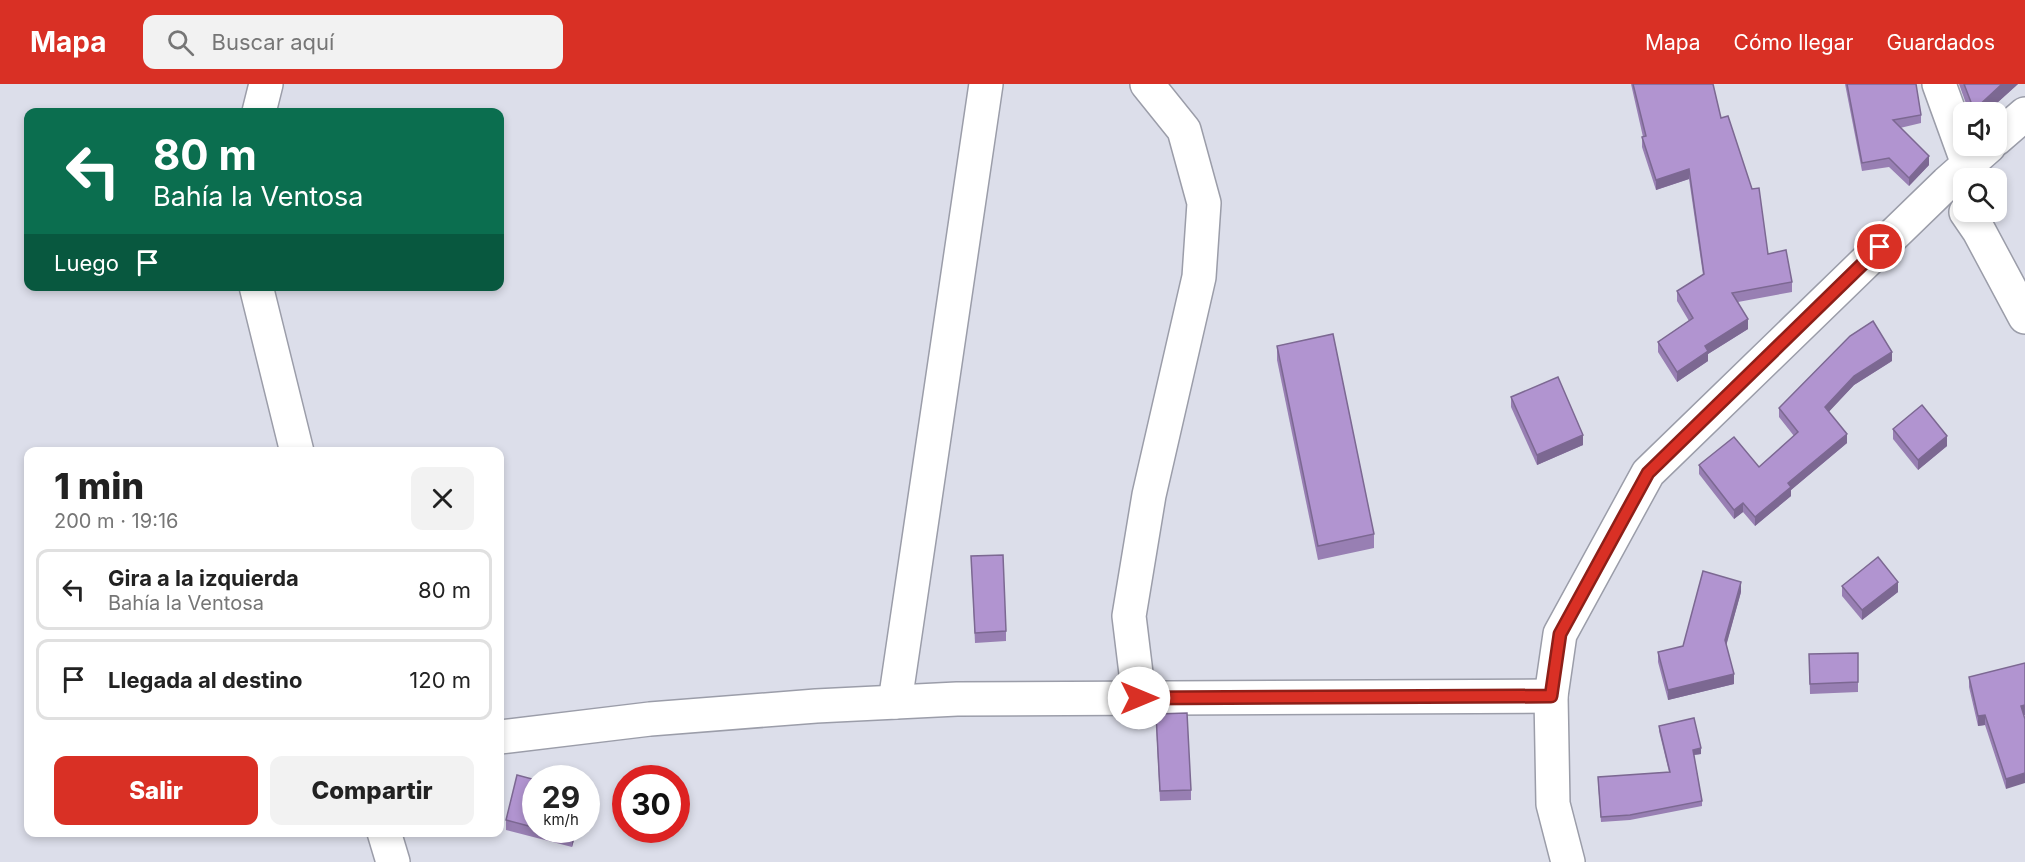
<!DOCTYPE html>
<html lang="es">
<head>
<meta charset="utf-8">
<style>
	:root { --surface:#fff; --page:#f2f2f2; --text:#222; --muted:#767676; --line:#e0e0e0; --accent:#d93025 }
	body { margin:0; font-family:Inter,sans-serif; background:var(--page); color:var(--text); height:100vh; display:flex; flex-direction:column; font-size:22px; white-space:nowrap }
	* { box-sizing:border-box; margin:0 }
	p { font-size:20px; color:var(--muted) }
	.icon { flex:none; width:33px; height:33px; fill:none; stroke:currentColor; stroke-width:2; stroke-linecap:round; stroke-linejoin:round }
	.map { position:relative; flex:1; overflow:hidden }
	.side { position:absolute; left:24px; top:363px; width:480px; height:390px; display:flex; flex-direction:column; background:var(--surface); border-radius:12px; box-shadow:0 3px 9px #0003 }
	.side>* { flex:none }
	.hud { position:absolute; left:24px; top:24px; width:480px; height:183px; border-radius:12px; box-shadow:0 3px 9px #0003; background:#0b6e4f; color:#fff; overflow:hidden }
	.fabs { position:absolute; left:1953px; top:18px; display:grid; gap:12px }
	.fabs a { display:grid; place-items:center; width:54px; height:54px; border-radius:12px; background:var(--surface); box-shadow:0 3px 9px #0003; font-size:30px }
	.speed { position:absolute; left:522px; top:681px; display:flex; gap:12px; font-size:30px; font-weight:700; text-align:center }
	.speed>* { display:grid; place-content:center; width:78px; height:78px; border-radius:50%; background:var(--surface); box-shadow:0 3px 9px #0003; line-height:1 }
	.speed small { font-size:15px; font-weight:400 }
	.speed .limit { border:9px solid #d22; background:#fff; color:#111 }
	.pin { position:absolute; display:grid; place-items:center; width:51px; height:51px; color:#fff; margin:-26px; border:3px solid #fff; border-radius:50%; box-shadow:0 2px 6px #0007 }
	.me { position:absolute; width:66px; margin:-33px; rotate:90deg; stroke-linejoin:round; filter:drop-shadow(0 0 4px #0008) }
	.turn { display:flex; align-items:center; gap:21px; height:126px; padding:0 30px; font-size:27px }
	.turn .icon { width:78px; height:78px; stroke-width:2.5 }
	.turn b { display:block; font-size:42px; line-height:51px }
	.then { display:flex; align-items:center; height:57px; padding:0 30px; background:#0003; gap:12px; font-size:22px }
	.round { display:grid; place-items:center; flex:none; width:63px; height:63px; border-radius:12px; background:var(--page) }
	.overview { display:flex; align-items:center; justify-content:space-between; height:102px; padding:0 30px }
	h1 { font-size:36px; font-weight:800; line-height:45px }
	.cta { display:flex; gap:12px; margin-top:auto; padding:12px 30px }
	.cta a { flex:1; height:69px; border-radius:12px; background:var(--accent); color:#fff; font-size:24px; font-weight:800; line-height:69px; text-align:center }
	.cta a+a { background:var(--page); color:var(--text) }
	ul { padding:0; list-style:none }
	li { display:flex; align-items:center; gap:18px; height:81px; margin:0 12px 9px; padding:0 18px; border:3px solid var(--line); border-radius:12px }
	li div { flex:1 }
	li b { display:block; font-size:22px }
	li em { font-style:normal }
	header { display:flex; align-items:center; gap:36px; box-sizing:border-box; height:84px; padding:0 30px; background:var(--accent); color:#fff }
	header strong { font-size:28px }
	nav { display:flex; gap:33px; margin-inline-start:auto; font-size:21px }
	.search { width:420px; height:54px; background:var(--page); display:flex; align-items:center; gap:15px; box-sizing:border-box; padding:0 21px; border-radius:12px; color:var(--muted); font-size:22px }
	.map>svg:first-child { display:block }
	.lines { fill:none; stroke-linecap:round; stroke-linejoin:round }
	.minor-casing { stroke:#9b9da9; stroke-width:36 }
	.minor { stroke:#fff; stroke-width:33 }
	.wall { fill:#987fb3 }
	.shaded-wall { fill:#7c6892 }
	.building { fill:#b194d0; stroke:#7c6892; stroke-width:1.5 }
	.route-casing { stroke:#8d1f18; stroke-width:15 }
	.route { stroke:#d93025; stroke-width:10 }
</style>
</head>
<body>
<header>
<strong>Mapa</strong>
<div class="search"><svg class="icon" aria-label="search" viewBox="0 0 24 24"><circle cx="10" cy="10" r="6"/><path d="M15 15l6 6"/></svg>Buscar aquí</div>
<nav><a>Mapa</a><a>Cómo llegar</a><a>Guardados</a></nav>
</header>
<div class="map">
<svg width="2025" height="778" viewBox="0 0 2025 778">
	<rect width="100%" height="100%" fill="#dcdeea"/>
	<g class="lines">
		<g class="minor-casing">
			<g id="minor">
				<path d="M1939 0 1968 80"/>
				<path d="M259 28 266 0"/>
				<path d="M1996 55 2025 30"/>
				<path d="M1966 128 1979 147 2025 233"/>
				<path d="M256 202 297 368"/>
				<path d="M1139 614 1129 532 1149 411 1199 193 1204 119 1184 46 1147 0"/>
				<path d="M895 618 986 0"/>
				<path d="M500 653 650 635 816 622 957 615 1551 612"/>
				<path d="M384 748 393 778"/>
				<path d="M1568 778 1553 720 1551 612 1560 550 1648 389 1947 99 1989 62"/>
			</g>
		</g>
		<use href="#minor" class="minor"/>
	</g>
	<g class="wall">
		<path d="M1631 0H1713L1721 34 1768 170 1792 198V208L1738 218 1748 245 1708 270V277L1677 298 1658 268V258L1689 237 1677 217V207L1703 191 1689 95 1656 106 1642 63V53H1643Z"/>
		<path d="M1845 0H1916L1921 31V39L1900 44 1929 81 1909 102 1889 83 1862 87Z"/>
		<path d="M1959 0H2018L1987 28H1969Z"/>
		<path d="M1277 262 1374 450V464L1318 476 1277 276Z"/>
		<path d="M1892 277 1854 301 1828 328 1847 359 1791 406V412L1755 442 1743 428 1734 435 1699 390V381L1759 383 1794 352 1779 333V324Z"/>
		<path d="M1511 313 1583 361 1537 381 1511 323Z"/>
		<path d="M1893 345 1947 362 1918 386 1893 355Z"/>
		<path d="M971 472 1006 547V557L975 559Z"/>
		<path d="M1842 502 1898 508 1862 536 1842 512Z"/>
		<path d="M1741 508 1726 561 1734 600 1668 616 1658 578V568L1683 562Z"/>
		<path d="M1858 569V608L1810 610 1809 570Z"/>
		<path d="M1969 593 2024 631 2006 705 1985 641 1978 642 1969 603Z"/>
		<path d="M1156 640 1191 706V716L1160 717Z"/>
		<path d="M1659 642 1701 670 1694 671 1702 717V722L1630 736 1601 738 1598 699 1669 688 1659 647Z"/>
		<path d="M536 696V746H577L572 763 506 746V736Z"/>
	</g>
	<g class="shaded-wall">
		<path d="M2002 0H2018L1987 28H1974V26Z"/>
		<path d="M1929 72V81L1909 102V94Z"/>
		<path d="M1689 85V95L1656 106V96Z"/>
		<path d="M1748 235V245L1708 270V277L1677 298V288L1705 262Z"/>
		<path d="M1892 268V277L1854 301 1825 332V323L1854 292Z"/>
		<path d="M1847 350V359L1791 406V412L1755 442V433L1788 399Z"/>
		<path d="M1583 351V361L1537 381V371Z"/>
		<path d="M1947 352V362L1918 386V376Z"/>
		<path d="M1743 419V428L1734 435V426Z"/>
		<path d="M1741 498V508L1725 566V556Z"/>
		<path d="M1898 498V508L1862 536V526Z"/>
		<path d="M1734 590V600L1668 616V606Z"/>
		<path d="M2025 621V631L2021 632V622Z"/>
		<path d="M1985 631V641L1978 642V632Z"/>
		<path d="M1701 664V670L1693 671V666Z"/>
		<path d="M2025 689V699L2006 705V695Z"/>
		<path d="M574 746H577L572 763V753Z"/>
	</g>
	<g class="building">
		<path d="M1633 0H1713L1721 34 1728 32 1752 105 1759 104 1768 170 1786 166 1792 198 1732 209 1748 235 1705 262 1708 267 1677 288 1658 258 1693 234 1677 207 1704 190 1689 85 1656 96 1642 53 1646 52Z"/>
		<path d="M1847 0H1916L1921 31 1893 36 1929 72 1909 94 1889 74 1862 79Z"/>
		<path d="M1964 0H2002L1974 26Z"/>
		<path d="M1873 237 1892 268 1854 292 1825 323 1847 350 1788 399 1791 403 1755 433 1743 419 1734 426 1699 381 1734 353 1759 383 1798 348 1779 324 1850 252Z"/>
		<path d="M1333 250 1374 450 1318 462 1277 262Z"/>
		<path d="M1558 293 1583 351 1537 371 1511 313Z"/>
		<path d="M1922 321 1947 352 1918 376 1893 345Z"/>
		<path d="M1003 471 1006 547 975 549 971 472Z"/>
		<path d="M1878 473 1898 498 1862 526 1842 502Z"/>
		<path d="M1703 487 1741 498 1725 556 1734 590 1668 606 1658 568 1683 562Z"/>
		<path d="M1858 569V598L1810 600 1809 570Z"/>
		<path d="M2025 579V621L2021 622 2025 635V689L2006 695 1985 631 1978 632 1969 593Z"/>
		<path d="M1187 629 1191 706 1160 707 1156 630Z"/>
		<path d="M1694 634 1701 664 1693 666 1702 717 1630 731 1601 733 1598 693 1670 688 1659 642Z"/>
		<path d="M517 691 536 696V744L506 736Z"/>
		<path d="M543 746H574L572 753Z"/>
	</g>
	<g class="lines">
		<g class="route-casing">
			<path id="route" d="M1139 614 1551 612 1560 550 1648 389 1880 163"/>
		</g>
		<use href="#route" class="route"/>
	</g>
</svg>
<div class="fabs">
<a><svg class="icon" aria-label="sound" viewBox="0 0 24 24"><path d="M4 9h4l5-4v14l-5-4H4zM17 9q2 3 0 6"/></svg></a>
<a><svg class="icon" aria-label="search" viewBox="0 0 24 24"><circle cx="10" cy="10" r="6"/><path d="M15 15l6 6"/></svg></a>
</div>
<div class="speed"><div>29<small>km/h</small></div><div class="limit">30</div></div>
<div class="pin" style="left:1880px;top:163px;background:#d93025"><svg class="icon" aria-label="arrive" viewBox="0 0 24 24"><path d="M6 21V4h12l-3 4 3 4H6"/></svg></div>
<svg class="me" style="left:1139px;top:614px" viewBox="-20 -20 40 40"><circle r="19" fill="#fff"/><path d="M0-13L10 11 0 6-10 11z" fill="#d93025"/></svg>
<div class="hud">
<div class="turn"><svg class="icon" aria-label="left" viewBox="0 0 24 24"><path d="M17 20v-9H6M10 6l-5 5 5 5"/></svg><div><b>80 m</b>Bahía la Ventosa</div></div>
<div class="then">Luego<svg class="icon" aria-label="arrive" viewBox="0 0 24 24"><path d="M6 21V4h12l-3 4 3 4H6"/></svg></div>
</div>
<section class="side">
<div class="overview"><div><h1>1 min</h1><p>200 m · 19:16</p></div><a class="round"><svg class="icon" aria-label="close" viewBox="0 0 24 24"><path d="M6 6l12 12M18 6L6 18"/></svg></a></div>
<ul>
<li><svg class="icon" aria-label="left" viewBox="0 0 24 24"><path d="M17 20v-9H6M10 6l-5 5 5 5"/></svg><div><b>Gira a la izquierda</b><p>Bahía la Ventosa</p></div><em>80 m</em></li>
<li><svg class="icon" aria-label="arrive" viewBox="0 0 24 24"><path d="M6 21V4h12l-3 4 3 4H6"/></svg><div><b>Llegada al destino</b></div><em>120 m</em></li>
</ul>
<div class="cta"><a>Salir</a><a>Compartir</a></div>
</section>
</div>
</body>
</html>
